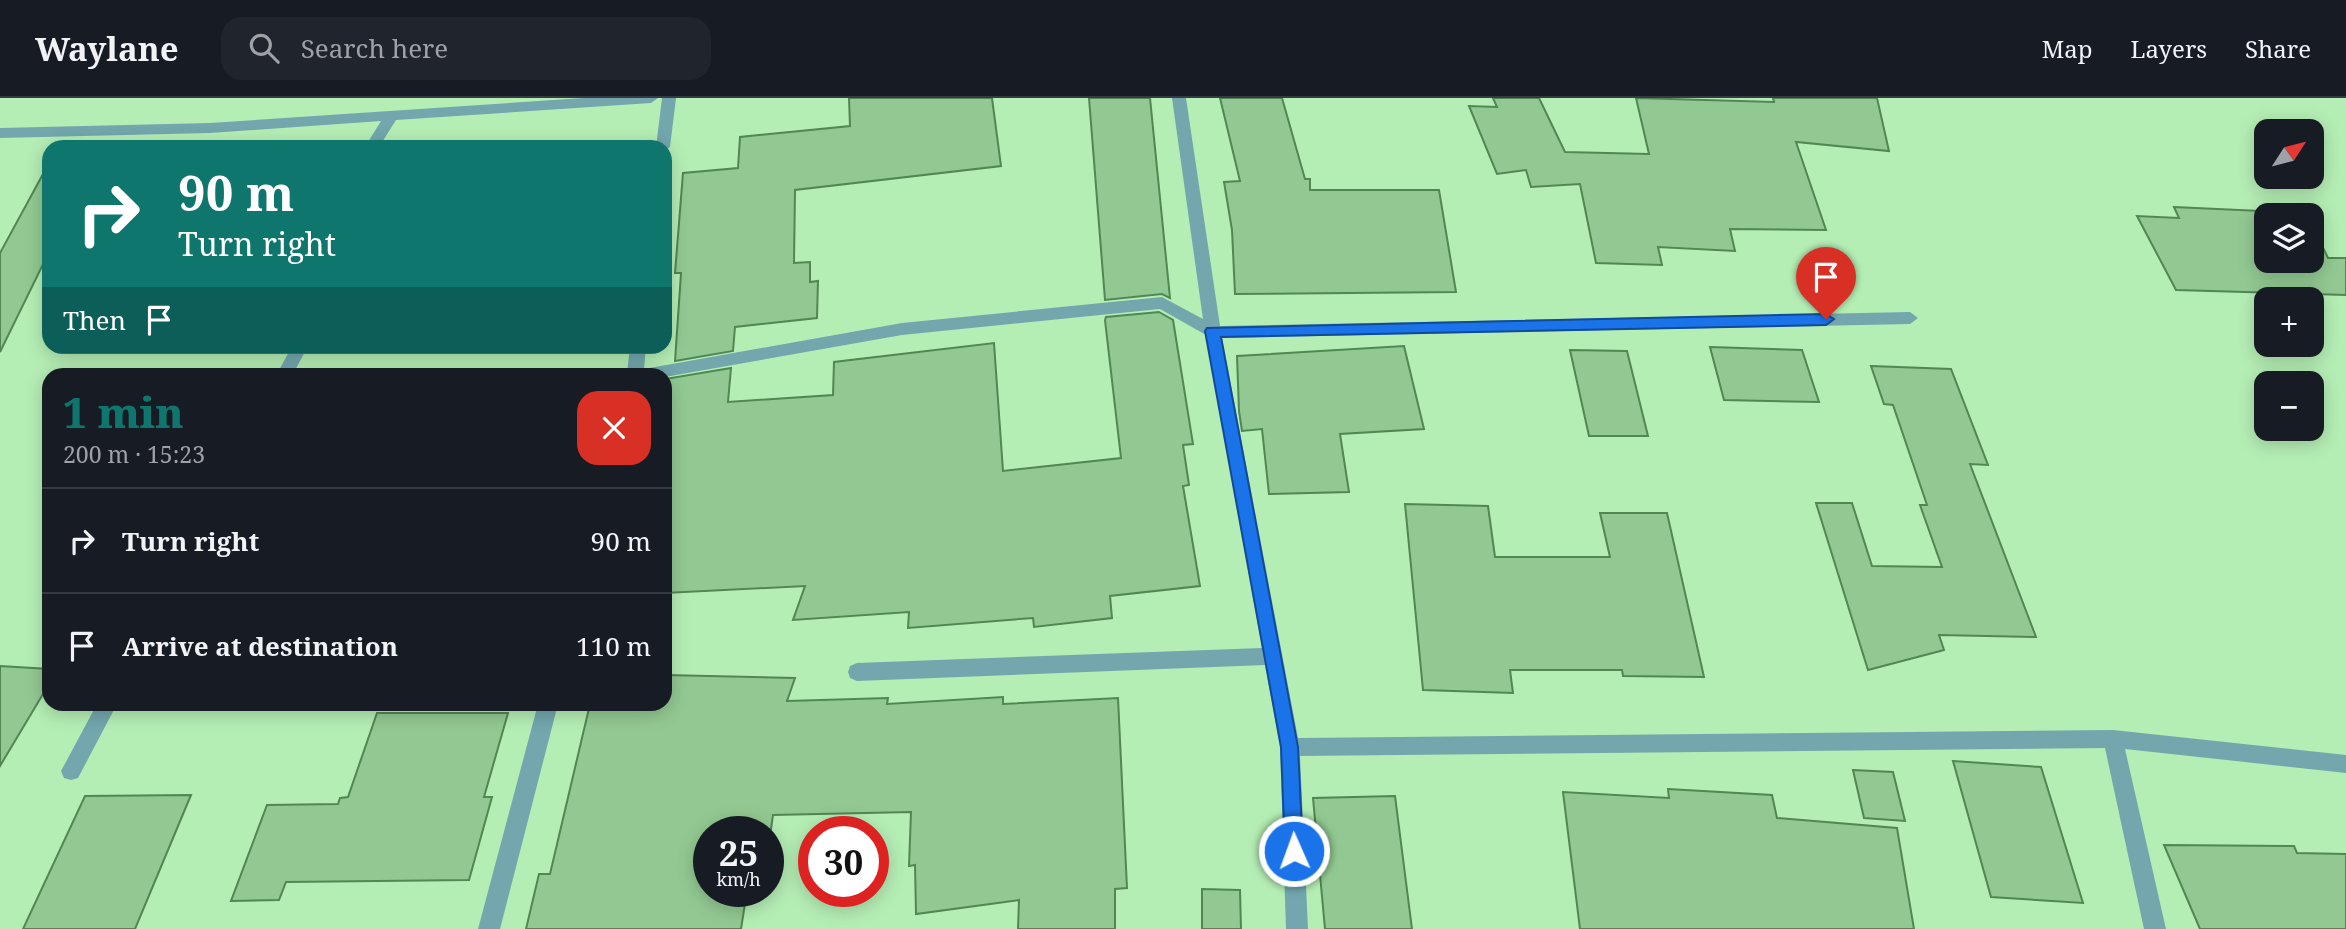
<!DOCTYPE html>
<html lang="en">
<head>
<meta charset="utf-8">
<style>
	:root { --surface:#171b24; --page:#20242c; --text:#f1f3f6; --muted:#9ea1a6; --line:#363941; --accent:#0f766e }
	body { margin:0; font-family:"Noto Serif",serif; background:var(--page); color:var(--text); height:100vh; display:flex; flex-direction:column; font-size:26px; white-space:nowrap }
	* { box-sizing:border-box; margin:0 }
	p { font-size:23px; color:var(--muted) }
	.icon { flex:none; width:38px; height:38px; fill:none; stroke:currentColor; stroke-width:2; stroke-linecap:round; stroke-linejoin:round }
	.map { position:relative; flex:1; overflow:hidden }
	.sheet { position:absolute; left:42px; top:270px; width:630px; height:343px; display:flex; flex-direction:column; background:var(--surface); border-radius:21px; box-shadow:0 4px 18px #0003 }
	.sheet>* { flex:none }
	.top-card { position:absolute; left:42px; top:42px; width:630px; height:214px; border-radius:21px; box-shadow:0 4px 18px #0003; background:#0f766e; color:#fff; overflow:hidden }
	.needle { width:46px; rotate:54deg }
	.fabs { position:absolute; left:2254px; top:21px; display:grid; gap:14px }
	.fabs a { display:grid; place-items:center; width:70px; height:70px; border-radius:14px; background:var(--surface); box-shadow:0 4px 18px #0003; font-size:35px }
	.speed { position:absolute; left:693px; top:718px; display:flex; gap:14px; font-size:35px; font-weight:700; text-align:center }
	.speed>* { display:grid; place-content:center; width:91px; height:91px; border-radius:50%; background:var(--surface); box-shadow:0 4px 18px #0003; line-height:1 }
	.speed small { font-size:18px; font-weight:400 }
	.speed .limit { border:10px solid #d22; background:#fff; color:#111 }
	.pin { position:absolute; display:grid; place-items:center; width:60px; height:60px; color:#fff; margin:-72px -30px; border-radius:50% 50% 50% 0; rotate:-45deg; box-shadow:0 0 7px #0007 }
	.pin .icon { rotate:45deg }
	.me { position:absolute; width:77px; margin:-38px; rotate:358deg; stroke-linejoin:round; filter:drop-shadow(0 0 5px #0008) }
	.turn { display:flex; align-items:center; gap:24px; height:147px; padding:0 21px; font-size:32px }
	.turn .icon { width:91px; height:91px; stroke-width:2.5 }
	.turn b { display:block; font-size:49px; line-height:60px }
	.then { display:flex; align-items:center; height:66px; padding:0 21px; background:#0003; gap:14px; font-size:26px }
	.round { display:grid; place-items:center; flex:none; width:74px; height:74px; border-radius:21px; background:var(--page) }
	.summary { display:flex; align-items:center; justify-content:space-between; height:119px; padding:0 21px }
	h1 { font-size:42px; font-weight:800; line-height:52px; color:var(--accent) }
	ul { padding:0; list-style:none }
	li { display:flex; align-items:center; gap:21px; height:105px; padding:0 21px; border-top:2px solid var(--line) }
	li div { flex:1 }
	li b { display:block; font-size:26px }
	li em { font-style:normal }
	header { display:flex; align-items:center; gap:42px; box-sizing:border-box; height:98px; padding:0 35px; background:var(--surface); border-bottom:2px solid var(--line) }
	header strong { font-size:33px }
	nav { display:flex; gap:38px; margin-inline-start:auto; font-size:24px }
	.search { width:490px; height:63px; background:var(--page); display:flex; align-items:center; gap:18px; box-sizing:border-box; padding:0 24px; border-radius:21px; color:var(--muted); font-size:26px }
	.map>svg:first-child { display:block }
	.building { fill:#92c992; stroke:#528653; stroke-width:2 }
	.lines { fill:none; stroke-linecap:round; stroke-linejoin:round }
	.minor { fill:#73a7ad; fill-rule:evenodd }
	.route { fill:#1a73e8; stroke:#114b97; stroke-width:2 }
</style>
</head>
<body>
<header>
<strong>Waylane</strong>
<div class="search"><svg class="icon" aria-label="search" viewBox="0 0 24 24"><circle cx="10" cy="10" r="6"/><path d="M15 15l6 6"/></svg>Search here</div>
<nav><a>Map</a><a>Layers</a><a>Share</a></nav>
</header>
<div class="map">
<svg width="2346" height="831" viewBox="0 0 2346 831">
	<rect width="100%" height="100%" fill="#b5eeb5"/>
	<g class="building">
		<path d="M849 0H992L1001 68 795 92 794 165 810 164V184L818 183 817 220 735 229 733 253 675 263 681 175H675L683 75 738 70 740 39 850 28Z"/>
		<path d="M1089 0H1150L1170 200 1162 196 1105 202Z"/>
		<path d="M1220 0H1282L1305 81H1310V92H1439L1456 194 1235 196 1232 132 1224 84 1240 83Z"/>
		<path d="M1493 0H1539L1565 54 1649 56 1636 0 1774 4 1773 0H1877L1889 53 1796 44 1826 132 1730 131 1735 153 1658 149 1662 167 1596 165 1580 86 1531 89 1526 72 1497 76 1469 8 1497 9Z"/>
		<path d="M49 65V154L0 254V155Z"/>
		<path d="M2174 109 2306 115 2266 117V163H2312V127L2328 160H2346V197L2176 192 2137 118 2179 120Z"/>
		<path d="M1159 214 1173 222 1193 346 1183 347 1189 387 1183 388 1200 488 1110 498 1112 520 1034 529 1033 520 908 530 909 514 793 522 805 488 665 495V281L731 270 728 304 833 297 834 264 994 245 1003 373 1121 360 1105 222 1106 219Z"/>
		<path d="M1404 248 1424 331 1340 336 1349 394 1269 396 1262 331 1242 333 1239 313 1237 258Z"/>
		<path d="M1710 249 1802 252 1819 304 1724 302Z"/>
		<path d="M1570 252 1627 253 1648 338H1589Z"/>
		<path d="M1871 268 1951 271 1988 367 1970 366 2036 539 1939 537 1944 552 1868 572 1816 405H1852L1872 468 1942 469 1920 407H1927L1893 307 1884 306Z"/>
		<path d="M1405 406 1488 408 1495 459H1610L1600 415H1667L1704 579 1623 578 1622 572H1510L1513 595 1423 592Z"/>
		<path d="M0 568 49 571V586L0 668Z"/>
		<path d="M665 577 795 580 787 603 888 600 887 606 1003 599V606L1118 600 1127 790 1115 791V831H1018L1019 802 916 816 915 767 909 768 911 714 773 717 771 731 709 733V793H747L741 831H526L539 776H550L590 606H665Z"/>
		<path d="M377 615H508L484 699H492L469 782 286 784 279 802 231 803 267 707 338 706 340 700 348 699Z"/>
		<path d="M1953 663 2041 669 2083 805 1991 799Z"/>
		<path d="M1853 672 1893 674 1905 723 1864 720Z"/>
		<path d="M1668 691 1772 697 1777 720 1897 730 1914 831H1580L1563 694 1669 700Z"/>
		<path d="M191 697 135 831H23L85 698Z"/>
		<path d="M1395 698 1412 831H1325L1313 700Z"/>
		<path d="M2164 747 2294 748 2297 755 2346 756V831H2200Z"/>
		<path d="M1202 791 1240 792 1241 831H1202Z"/>
	</g>
	<g class="lines">
		<g class="minor">
			<path d="M583 0H658L651 5 396 22 379 49H365L381 23 210 35 0 40V30L210 25Z"/>
			<path d="M662 0H676L670 49 665 53V49H656Z"/>
			<path d="M1172 0H1186L1220 228 1910 214 1918 220 1910 226 1222 240 1298 640 2113 632 2346 657V675L2125 651 2166 831H2144L2105 650 1300 658 1308 831H1286L1280 649 1265 567 857 583 850 580 848 574 850 568 857 565 1262 550 1206 237 1160 211 902 237 665 279V276H627L630 248H646L644 271 902 225 1162 199 1203 221Z"/>
			<path d="M292 248H308L293 276H277Z"/>
			<path d="M97 606H117L78 680 71 682 64 680 61 673Z"/>
			<path d="M538 606H558L500 831H478Z"/>
		</g>
	</g>
	<path class="route" d="M1826 216 1834 221 1826 227 1221 239 1298 649 1303 753 1301 760 1294 762 1287 760 1285 753 1281 649 1205 233 1207 230Z"/>
</svg>
<div class="fabs">
<a><svg class="needle" viewBox="-14 -14 28 28"><path d="M0-13l5 13h-10z" fill="#e53935"/><path d="M0 13l5-13h-10z" fill="#9ea1a6"/></svg></a>
<a><svg class="icon" aria-label="layers" viewBox="0 0 24 24"><path d="M12 4l9 5-9 5-9-5zM3 14l9 5 9-5"/></svg></a>
<a>+</a>
<a>−</a>
</div>
<div class="speed"><div>25<small>km/h</small></div><div class="limit">30</div></div>
<div class="pin" style="left:1826px;top:221px;background:#d93025"><svg class="icon" aria-label="arrive" viewBox="0 0 24 24"><path d="M6 21V4h12l-3 4 3 4H6"/></svg></div>
<svg class="me" style="left:1294px;top:753px" viewBox="-20 -20 40 40"><circle r="17" fill="#1a73e8" stroke="#fff" stroke-width="3"/><path d="M0-11L8 9 0 5-8 9z" fill="#fff"/></svg>
<div class="top-card">
<div class="turn"><svg class="icon" aria-label="right" viewBox="0 0 24 24"><path d="M7 20v-9h11M14 6l5 5-5 5"/></svg><div><b>90 m</b>Turn right</div></div>
<div class="then">Then<svg class="icon" aria-label="arrive" viewBox="0 0 24 24"><path d="M6 21V4h12l-3 4 3 4H6"/></svg></div>
</div>
<section class="sheet">
<div class="summary"><div><h1>1 min</h1><p>200 m · 15:23</p></div><a class="round" style="background:#d93025;color:#fff"><svg class="icon" aria-label="close" viewBox="0 0 24 24"><path d="M6 6l12 12M18 6L6 18"/></svg></a></div>
<ul>
<li><svg class="icon" aria-label="right" viewBox="0 0 24 24"><path d="M7 20v-9h11M14 6l5 5-5 5"/></svg><div><b>Turn right</b></div><em>90 m</em></li>
<li><svg class="icon" aria-label="arrive" viewBox="0 0 24 24"><path d="M6 21V4h12l-3 4 3 4H6"/></svg><div><b>Arrive at destination</b></div><em>110 m</em></li>
</ul>
</section>
</div>
</body>
</html>
